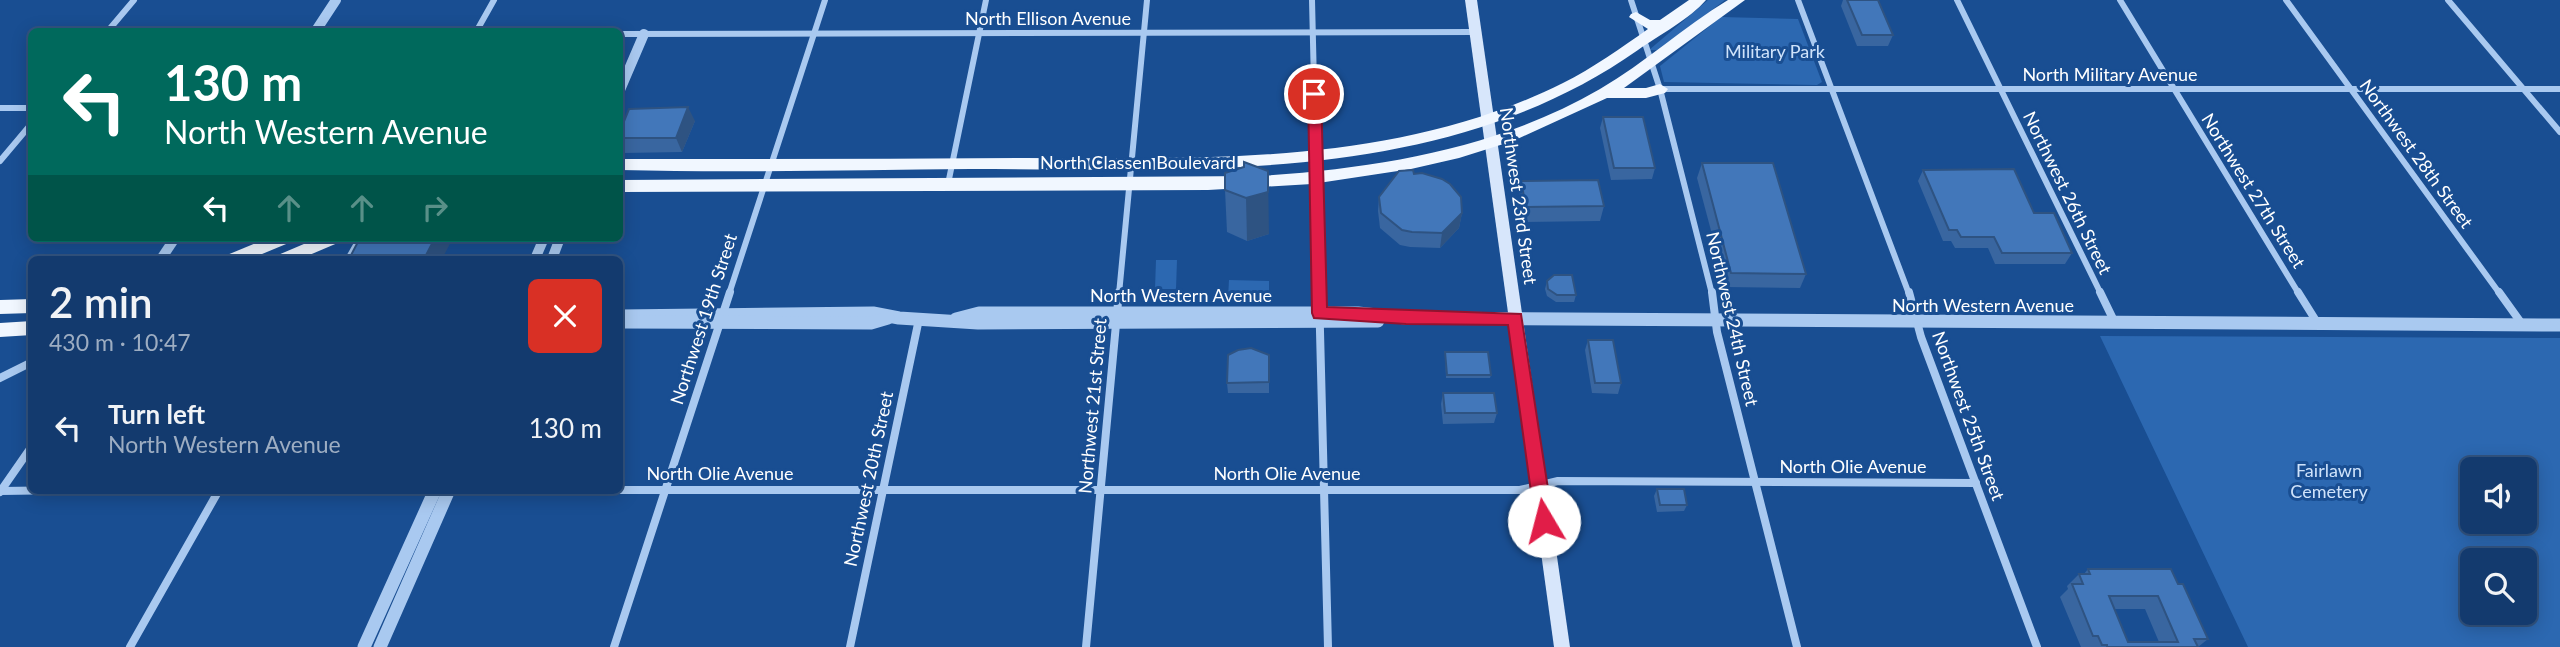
<!DOCTYPE html>
<html lang="en">
<head>
<meta charset="utf-8">
<style>
	:root { --surface:#133a6e; --page:#204576; --text:#f1f3f6; --muted:#9dadc2; --line:#325481 }
	body { margin:0; font-family:Lato,sans-serif; background:var(--page); color:var(--text); height:100vh; display:flex; flex-direction:column; font-size:26px; white-space:nowrap }
	* { box-sizing:border-box; margin:0 }
	p { font-size:23px; color:var(--muted) }
	.icon { flex:none; width:38px; height:38px; fill:none; stroke:currentColor; stroke-width:2; stroke-linecap:round; stroke-linejoin:round }
	.map { position:relative; flex:1; overflow:hidden }
	.panel { position:absolute; left:28px; top:256px; width:595px; height:238px; display:flex; flex-direction:column; background:var(--surface); border-radius:10px; box-shadow:0 4px 18px #0003,0 0 0 2px var(--line) }
	.panel>* { flex:none }
	.top-card { position:absolute; left:28px; top:28px; width:595px; height:214px; border-radius:10px; box-shadow:0 4px 18px #0003,0 0 0 2px var(--line); background:#00695c; color:#fff; overflow:hidden }
	.controls { position:absolute; left:2460px; top:457px; display:grid; gap:14px }
	.controls a { display:grid; place-items:center; width:77px; height:77px; border-radius:10px; background:var(--surface); box-shadow:0 4px 18px #0003,0 0 0 2px var(--line); font-size:35px }
	.pin { position:absolute; display:grid; place-items:center; width:60px; height:60px; color:#fff; margin:-30px; border:4px solid #fff; border-radius:50%; box-shadow:0 2px 7px #0007 }
	.me { position:absolute; width:77px; margin:-38px; rotate:352deg; stroke-linejoin:round; filter:drop-shadow(0 0 5px #0008) }
	.turn { display:flex; align-items:center; gap:24px; height:147px; padding:0 21px; font-size:32px }
	.turn .icon { width:91px; height:91px; stroke-width:2.5 }
	.turn b { display:block; font-size:49px; line-height:60px }
	.lanes { display:flex; align-items:center; height:66px; padding:0 21px; background:#0003; justify-content:center; gap:35px; direction:ltr }
	.lanes .off { opacity:.35 }
	.round { display:grid; place-items:center; flex:none; width:74px; height:74px; border-radius:10px; background:var(--page) }
	.overview { display:flex; align-items:center; justify-content:space-between; height:119px; padding:0 21px }
	h1 { font-size:42px; font-weight:600; line-height:52px }
	ul { padding:0; list-style:none }
	li { display:flex; align-items:center; gap:21px; height:105px; padding:0 21px }
	li div { flex:1 }
	li b { display:block; font-size:26px }
	li em { font-style:normal }
	.map>svg:first-child { display:block }
	.green { fill:#2c68b1; fill-rule:evenodd }
	.lines { fill:none; stroke-linecap:round; stroke-linejoin:round }
	.minor-far1 { stroke:#a9c9f0; stroke-width:6 }
	.minor { stroke:#a9c9f0; stroke-width:8 }
	.tertiary-far1 { stroke:#a9c9f0; stroke-width:10 }
	.tertiary { stroke:#a9c9f0; stroke-width:13 }
	.secondary { fill:#d7e6fb; fill-rule:evenodd }
	.primary { fill:#f1f7ff; fill-rule:evenodd }
	.wall { fill:#3966a0; fill-rule:evenodd }
	.shaded-wall { fill:#2e5382 }
	.building { fill:#4277ba; stroke:#2e5382; stroke-width:2; fill-rule:evenodd }
	.route { fill:#e11d48; stroke:#92132f; stroke-width:2 }
	.labels { text-anchor:middle; stroke-width:6; stroke-linejoin:round; paint-order:stroke }
	.street-label { font-size:18px; fill:#fff; stroke:#194e92 }
	.park-label { font-size:18px; fill:#cfe3fb; stroke:#194e92 }
</style>
</head>
<body>
<div class="map">
<svg width="2560" height="647" viewBox="0 0 2560 647">
	<rect width="100%" height="100%" fill="#194e92"/>
	<g class="green">
		<path d="M1708 0H1725L1659 50H1649Z"/>
		<path d="M1721 17 1798 19 1822 82 1817 85 1664 82 1660 66Z"/>
		<path d="M1156 260H1177L1176 289H1155Z"/>
		<path d="M1229 280 1269 281V298H1228Z"/>
		<path d="M2100 336 2560 338V647H2248ZM2525 469V522H2473V469ZM2525 560V612H2473V560Z"/>
	</g>
	<g class="lines">
		<g class="minor-far1">
			<path d="M1312 0 1319 294"/>
			<path d="M1631 0 1660 89 1712 294"/>
			<path d="M1798 0 1909 294"/>
			<path d="M1957 0 2101 294"/>
			<path d="M2120 0 2299 294"/>
			<path d="M2286 0 2500 294"/>
			<path d="M2448 0 2560 132"/>
			<path d="M107 32 134 0"/>
			<path d="M476 32 494 0"/>
			<path d="M620 34 1476 32"/>
			<path d="M1660 89H2560"/>
			<path d="M0 108H32"/>
			<path d="M0 161 32 123"/>
			<path d="M948 184 986 0"/>
			<path d="M348 259 360 238"/>
			<path d="M729 294 825 0"/>
			<path d="M1119 294 1147 0"/>
		</g>
		<g class="minor">
			<path d="M1319 292 1328 647"/>
			<path d="M1712 292 1717 332 1797 647"/>
			<path d="M1909 292 1921 337 2037 647"/>
			<path d="M2100 292 2115 323"/>
			<path d="M2298 292 2318 324"/>
			<path d="M2499 292 2522 324"/>
			<path d="M0 378 32 362"/>
			<path d="M597 490H1520L1558 481 1976 483"/>
			<path d="M1 491 73 490"/>
			<path d="M0 492 32 446"/>
			<path d="M130 647 219 490"/>
			<path d="M614 647 730 292"/>
			<path d="M850 647 919 319"/>
			<path d="M1086 647 1119 292"/>
		</g>
		<g class="tertiary-far1">
			<path d="M315 32 336 0"/>
			<path d="M620 90 644 34"/>
			<path d="M161 259 175 238"/>
			<path d="M535 259 544 238"/>
			<path d="M552 259 560 238"/>
		</g>
		<g class="tertiary">
			<path d="M620 316 873 313 899 318 978 323 1378 321"/>
			<path d="M956 319 979 313H1358L1406 318 2560 325"/>
			<path d="M620 322 871 323 888 318"/>
			<path d="M364 647 435 490"/>
			<path d="M380 647 449 490"/>
		</g>
		<path class="secondary" d="M1465 0H1477L1570 647H1554Z"/>
		<g class="primary">
			<path d="M1689 0H1706C1691 18 1658 36 1638 50 1443 187 1197 169 970 169 854 170 736 173 620 170V159C754 159 889 159 1023 158 1206 158 1394 167 1563 83 1593 68 1621 48 1648 29L1629 17 1631 14 1636 12 1650 20H1660Z"/>
			<path d="M1728 0H1745L1624 88H1646L1660 84 1668 89 1665 93 1646 98H1607L1513 141 1459 158 1411 169 1312 184 1208 190 620 192V180L1261 176C1378 168 1497 149 1600 89 1645 63 1683 27 1728 0Z"/>
			<path d="M268 238H293L291 242 250 259H225L227 255Z"/>
			<path d="M318 238H342L340 242 300 259H276L278 255Z"/>
			<path d="M32 299V313L0 314V300Z"/>
			<path d="M32 321V335L0 337V323Z"/>
		</g>
	</g>
	<g class="wall">
		<path d="M1843 0H1878L1893 35 1888 46H1857L1841 6Z"/>
		<path d="M1603 117 1655 168 1652 179 1611 180 1600 128Z"/>
		<path d="M695 121 682 152 624 153 620 144V131Z"/>
		<path d="M1702 163 1806 274 1800 288 1726 287 1697 178Z"/>
		<path d="M1244 167 1269 234 1247 241 1227 232 1225 190Z"/>
		<path d="M1923 170 2034 213 2072 253 2065 264H1995L1988 248H1955L1951 241H1943L1918 181Z"/>
		<path d="M1414 174 1462 213 1459 228 1440 248 1410 247 1400 245 1380 228 1378 211 1379 197Z"/>
		<path d="M1521 181 1604 206 1600 221 1523 222 1519 196Z"/>
		<path d="M1547 281 1576 295 1574 302H1556L1547 296 1545 289Z"/>
		<path d="M1588 340 1621 383 1618 394 1592 393 1585 350Z"/>
		<path d="M1445 352 1491 375 1490 378H1446Z"/>
		<path d="M1269 355V393H1228L1227 383Z"/>
		<path d="M1443 393 1497 413 1494 423 1443 424 1441 404Z"/>
		<path d="M1657 489 1687 505 1684 511 1657 512 1654 496Z"/>
		<path d="M2088 569 2178 584 2208 639 2198 647H2081L2060 597 2068 589 2067 586 2079 574H2084ZM2114 609H2145L2159 642H2128Z"/>
	</g>
	<g class="shaded-wall">
		<path d="M688 107 695 121 682 152 676 138Z"/>
		<path d="M1268 171 1269 234 1247 241 1246 198Z"/>
		<path d="M1462 213 1459 228 1440 248 1442 233Z"/>
		<path d="M435 238H453L442 259H424Z"/>
	</g>
	<g class="building">
		<path d="M1847 0H1878L1893 35H1862Z"/>
		<path d="M688 107 676 138H620V131L629 109Z"/>
		<path d="M1603 117H1643L1655 168H1614Z"/>
		<path d="M1244 162 1268 171V192L1246 198 1225 190V173L1244 167Z"/>
		<path d="M1702 163H1773L1806 274 1731 273Z"/>
		<path d="M2014 169 2034 213H2054L2072 253H2002L1994 237H1961L1957 230H1949L1923 170Z"/>
		<path d="M1413 170 1414 174 1422 173 1442 179 1450 184 1461 197 1462 213 1442 233 1412 232 1402 230 1381 213 1379 197 1399 171Z"/>
		<path d="M1598 180 1604 206 1526 207 1521 181Z"/>
		<path d="M360 238H435L424 259H349Z"/>
		<path d="M1554 275H1572L1576 295H1557L1548 289 1547 281Z"/>
		<path d="M1588 340H1613L1621 383H1595Z"/>
		<path d="M1251 348 1269 355V382L1227 383 1228 355 1238 350Z"/>
		<path d="M1445 352H1488L1491 375H1447Z"/>
		<path d="M1443 393H1494L1497 413H1445Z"/>
		<path d="M1657 489H1684L1687 505H1660Z"/>
		<path d="M2088 569H2171L2178 584H2183L2208 639H2194L2198 647H2107V645H2102L2098 636H2093L2072 584H2083L2079 574H2090ZM2109 596H2158L2178 642H2128Z"/>
	</g>
	<path class="route" d="M1314 89 1321 94 1327 307 1521 314 1553 521 1550 526 1544 529 1538 526 1535 521 1508 325 1406 324 1314 318 1312 313 1308 94Z"/>
	<g class="labels">
		<g class="street-label">
			<text x="1048" y="25">North Ellison Avenue</text>
			<text x="2110" y="81">North Military Avenue</text>
			<text transform="translate(2416 154) rotate(54)" y="6">Northwest 28th Street</text>
			<text x="1138" y="169">North Classen Boulevard</text>
			<text transform="translate(2253 191) rotate(58)" y="6">Northwest 27th Street</text>
			<text transform="translate(2067 193) rotate(64)" y="6">Northwest 26th Street</text>
			<text transform="translate(1518 196) rotate(82)" y="6">Northwest 23rd Street</text>
			<text x="1181" y="302">North Western Avenue</text>
			<text x="1983" y="312">North Western Avenue</text>
			<text transform="translate(704 319) rotate(-72)" y="6">Northwest 19th Street</text>
			<text transform="translate(1732 319) rotate(77)" y="6">Northwest 24th Street</text>
			<text transform="translate(1093 406) rotate(-85)" y="6">Northwest 21st Street</text>
			<text transform="translate(1968 416) rotate(70)" y="6">Northwest 25th Street</text>
			<text x="1853" y="473">North Olie Avenue</text>
			<text x="720" y="480">North Olie Avenue</text>
			<text x="1287" y="480">North Olie Avenue</text>
			<text transform="translate(869 479) rotate(-78)" y="6">Northwest 20th Street</text>
		</g>
		<g class="park-label">
			<text x="1775" y="58">Military Park</text>
			<text x="2329" y="477">Fairlawn<tspan x="2329" dy="21">Cemetery</tspan></text>
		</g>
	</g>
</svg>
<div class="controls">
<a><svg class="icon" aria-label="sound" viewBox="0 0 24 24"><path d="M4 9h4l5-4v14l-5-4H4zM17 9q2 3 0 6"/></svg></a>
<a><svg class="icon" aria-label="search" viewBox="0 0 24 24"><circle cx="10" cy="10" r="6"/><path d="M15 15l6 6"/></svg></a>
</div>
<div class="pin" style="left:1314px;top:94px;background:#d93025"><svg class="icon" aria-label="arrive" viewBox="0 0 24 24"><path d="M6 21V4h12l-3 4 3 4H6"/></svg></div>
<svg class="me" style="left:1544px;top:521px" viewBox="-20 -20 40 40"><circle r="19" fill="#fff"/><path d="M0-13L10 11 0 6-10 11z" fill="#e11d48"/></svg>
<div class="top-card">
<div class="turn"><svg class="icon" aria-label="left" viewBox="0 0 24 24"><path d="M17 20v-9H6M10 6l-5 5 5 5"/></svg><div><b>130 m</b>North Western Avenue</div></div>
<div class="lanes"><svg class="icon" aria-label="left" viewBox="0 0 24 24"><path d="M17 20v-9H6M10 6l-5 5 5 5"/></svg><svg class="icon off" aria-label="ahead" viewBox="0 0 24 24"><path d="M12 20V5M6 11l6-6 6 6"/></svg><svg class="icon off" aria-label="ahead" viewBox="0 0 24 24"><path d="M12 20V5M6 11l6-6 6 6"/></svg><svg class="icon off" aria-label="right" viewBox="0 0 24 24"><path d="M7 20v-9h11M14 6l5 5-5 5"/></svg></div>
</div>
<section class="panel">
<div class="overview"><div><h1>2 min</h1><p>430 m · 10:47</p></div><a class="round" style="background:#d93025;color:#fff"><svg class="icon" aria-label="close" viewBox="0 0 24 24"><path d="M6 6l12 12M18 6L6 18"/></svg></a></div>
<ul>
<li><svg class="icon" aria-label="left" viewBox="0 0 24 24"><path d="M17 20v-9H6M10 6l-5 5 5 5"/></svg><div><b>Turn left</b><p>North Western Avenue</p></div><em>130 m</em></li>
</ul>
</section>
</div>
</body>
</html>
